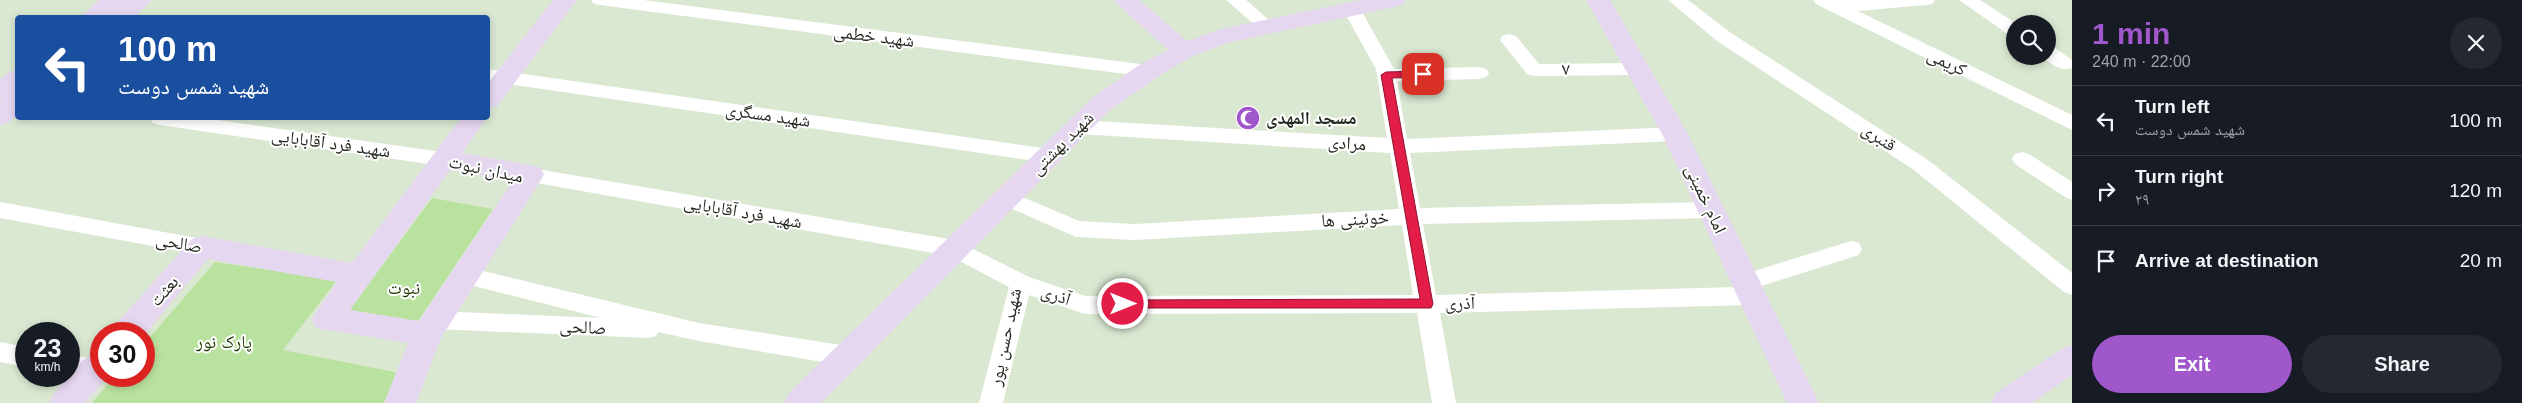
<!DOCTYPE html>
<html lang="en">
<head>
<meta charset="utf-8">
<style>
	:root { --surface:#171b24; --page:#242831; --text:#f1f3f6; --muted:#9ea1a6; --line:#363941; --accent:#9f57cb }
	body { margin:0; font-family:Arial,"Noto Naskh Arabic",sans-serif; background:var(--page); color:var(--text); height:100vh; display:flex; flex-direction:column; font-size:19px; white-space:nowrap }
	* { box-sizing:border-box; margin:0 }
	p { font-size:16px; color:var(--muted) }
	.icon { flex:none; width:28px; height:28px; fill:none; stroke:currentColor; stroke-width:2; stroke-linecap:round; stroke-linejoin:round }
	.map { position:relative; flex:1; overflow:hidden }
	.sheet { display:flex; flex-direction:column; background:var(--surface); width:450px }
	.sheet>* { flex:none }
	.hud { position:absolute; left:15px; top:15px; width:475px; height:105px; border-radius:5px; box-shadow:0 2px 8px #0003; background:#1a4fa0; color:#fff; overflow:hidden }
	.tools { position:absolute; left:2006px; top:15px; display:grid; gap:10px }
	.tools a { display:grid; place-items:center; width:50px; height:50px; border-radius:50%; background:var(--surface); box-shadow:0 2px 8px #0003; font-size:25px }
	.speed { position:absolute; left:15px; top:322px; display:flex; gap:10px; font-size:25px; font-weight:700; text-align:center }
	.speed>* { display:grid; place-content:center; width:65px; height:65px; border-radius:50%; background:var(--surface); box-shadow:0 2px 8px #0003; line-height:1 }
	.speed small { font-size:12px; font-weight:400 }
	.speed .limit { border:8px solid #d22; background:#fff; color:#111 }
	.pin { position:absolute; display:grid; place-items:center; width:42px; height:42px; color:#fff; margin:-21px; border-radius:10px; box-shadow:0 2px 8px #0006 }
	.me { position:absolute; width:55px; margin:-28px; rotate:90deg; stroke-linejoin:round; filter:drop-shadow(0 0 4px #0008) }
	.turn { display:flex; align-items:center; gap:18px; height:105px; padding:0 20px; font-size:22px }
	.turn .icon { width:65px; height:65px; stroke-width:2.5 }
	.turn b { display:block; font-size:35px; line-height:42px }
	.round { display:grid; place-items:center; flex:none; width:52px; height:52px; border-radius:26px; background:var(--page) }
	.summary { display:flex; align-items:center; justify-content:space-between; height:85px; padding:0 20px }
	h1 { font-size:30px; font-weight:800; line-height:38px; color:var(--accent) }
	.primary-button { display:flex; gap:10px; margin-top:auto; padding:10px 20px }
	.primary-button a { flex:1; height:58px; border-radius:30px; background:var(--accent); color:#fff; font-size:20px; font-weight:800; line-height:58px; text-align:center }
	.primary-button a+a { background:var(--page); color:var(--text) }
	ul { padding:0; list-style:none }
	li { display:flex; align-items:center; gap:15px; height:70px; padding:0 20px; border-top:1px solid var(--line) }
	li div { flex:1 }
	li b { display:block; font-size:19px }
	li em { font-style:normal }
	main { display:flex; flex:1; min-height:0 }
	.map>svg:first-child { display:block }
	.green { fill:#bae29f }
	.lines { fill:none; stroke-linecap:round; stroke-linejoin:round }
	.street { fill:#fff; fill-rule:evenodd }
	.secondary { fill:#e6d7f0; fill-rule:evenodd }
	.route { fill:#e11d48; stroke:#92132f }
	.labels { text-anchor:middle; stroke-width:4; stroke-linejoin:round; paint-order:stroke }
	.street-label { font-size:18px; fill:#252a21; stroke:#fff }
	.poi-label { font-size:18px; font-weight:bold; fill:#252a21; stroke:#fff; text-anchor:start }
	.park-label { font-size:18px; fill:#1d3b00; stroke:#fff }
</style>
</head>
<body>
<main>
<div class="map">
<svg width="2072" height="403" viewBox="0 0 2072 403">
	<rect width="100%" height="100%" fill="#dae8d2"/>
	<g class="green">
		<path d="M432 198 493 209 418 321 349 311Z"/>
		<path d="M215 262 337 280 283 350 410 375 401 403H92L115 376H144V344Z"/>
	</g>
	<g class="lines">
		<g class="street">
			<path d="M591 0H643L1148 65 1155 67 1158 71 1155 75 1148 77 600 5 594 4Z"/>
			<path d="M1226 0H1246L1277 27 1274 31H1262Z"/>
			<path d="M1668 0H1688L1731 33 1928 160 2072 273V295L2064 292 1914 170 1717 41Z"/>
			<path d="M1813 0H1935L1932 4 1926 5 1858 11 2072 115V130L1830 11 1816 4Z"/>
			<path d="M1959 0H1980L2017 24 2015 37 2009 35Z"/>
			<path d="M1352 4 1358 6 1361 10 1394 69 1479 67 1486 69 1489 73 1486 77 1479 79 1397 81 1407 139 1675 127 1682 129 1685 134 1682 139 1675 141 1410 153 1420 208 1711 202 1719 204 1722 210 1719 216 1711 218 1423 224 1436 295 1738 287 1735 282 1738 276 1851 241 1859 243 1862 249 1859 255 1755 288 1760 290 1763 296 1760 302 1752 305 1440 313 1456 403H1432L1417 313 1085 314 1029 295 1003 403H979L1009 287 950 256 531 182 524 180 521 175 524 170 531 168 955 240 1029 277 1085 296 1413 295 1402 225 1135 240 1076 237 999 203 995 198 999 193 1006 190 1079 221 1135 224 1399 209 1390 153 1079 134 1072 132 1069 127 1072 122 1079 120 1387 138 1376 69 1343 10 1346 6Z"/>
			<path d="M1509 34 1516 36 1539 64 1637 63 1644 65 1646 69 1644 73 1637 75 1534 76 1527 74 1500 40 1502 36Z"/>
			<path d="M2048 46 2055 48 2072 60V68C2059 72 2051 63 2041 56H2048Z"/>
			<path d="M488 69 1049 149 1056 151 1059 156 1056 161 1049 163 488 81Z"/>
			<path d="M150 118H204L442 152 449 154 452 159 449 164 442 166 160 125 153 123Z"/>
			<path d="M2022 152 2029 154 2072 182V200L2065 197 2015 164 2012 159 2015 154Z"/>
			<path d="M0 202 202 239 210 241 213 247 210 253 202 255 0 218Z"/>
			<path d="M466 267 699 323 847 346 855 349 859 356 855 363 847 366 699 341 658 332 656 336 648 338 436 329 428 327 424 320 428 313 436 311 601 318 458 282 455 276 458 270Z"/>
			<path d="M0 342 26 347V367L0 362Z"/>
			<path d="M69 354 101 361 103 376 95 379 69 374Z"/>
		</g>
		<g class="secondary">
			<path d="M99 0H125L123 2 126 0H152L133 18H80Z"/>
			<path d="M553 0H577L497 106 488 108V83Z"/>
			<path d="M1113 0H1139L1187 41 1221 29 1361 0H1406L1402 5 1394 7 1227 43 1193 56 1157 77 1109 111 821 403H784L789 393 1091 99 1139 65 1168 50Z"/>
			<path d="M1586 0H1610L1688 134 1819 403H1787L1662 134Z"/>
			<path d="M18 70V91L14 93H18V115L9 122 0 125V102L4 99 0 100V79L9 72Z"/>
			<path d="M461 118H487L462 153 531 165 541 168 544 175 441 338 416 403H384L408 343 316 328 312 319 337 282 208 259 144 335 111 334 115 325 192 239 202 236 352 263ZM450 170 513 181 419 321 350 310Z"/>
			<path d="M2072 345V375L2032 403H1991L1996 393 2061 349Z"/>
			<path d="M101 349V376H108L85 403H49C58 385 83 355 101 349Z"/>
		</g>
	</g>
	<path class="route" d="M1423 71 1428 74 1427 77 1392 78 1433 304 1431 308H1118L1116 304 1123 300 1420 299 1381 75 1386 72Z"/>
	<defs>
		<g id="mosque-disc" transform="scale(1.25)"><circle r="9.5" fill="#9f57cb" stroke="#fff"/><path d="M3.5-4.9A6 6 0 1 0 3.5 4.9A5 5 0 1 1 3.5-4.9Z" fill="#fff"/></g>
	</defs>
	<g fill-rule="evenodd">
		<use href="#mosque-disc" x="1248" y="118"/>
	</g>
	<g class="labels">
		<g class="street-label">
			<text transform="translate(874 36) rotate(7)" y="6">شهید خطمی</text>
			<text transform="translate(1947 62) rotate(26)" y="6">کریمی</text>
			<text transform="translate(1566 69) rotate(-1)" y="6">۷</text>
			<text transform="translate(768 115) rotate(8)" y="6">شهید مسگری</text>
			<text transform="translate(1879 137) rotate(33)" y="6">قنبری</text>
			<text transform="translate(331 143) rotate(8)" y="6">شهید فرد آقابابایی</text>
			<text transform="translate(1062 143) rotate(-45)" y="6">شهید بهشتی</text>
			<text transform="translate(1347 143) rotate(4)" y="6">مرادی</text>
			<text transform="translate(486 169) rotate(12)" y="6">میدان نبوت</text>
			<text transform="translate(1706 199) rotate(65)" y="6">امام خمینی</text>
			<text transform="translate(743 212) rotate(10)" y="6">شهید فرد آقابابایی</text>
			<text transform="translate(1355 219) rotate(-3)" y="6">خوئینی ها</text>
			<text transform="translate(179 243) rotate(10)" y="6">صالحی</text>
			<text transform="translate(164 291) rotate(-49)" y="6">بعثت</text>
			<text transform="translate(1056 295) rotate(18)" y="6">آذری</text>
			<text transform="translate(1460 303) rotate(-1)" y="6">آذری</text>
			<text transform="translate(583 327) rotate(3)" y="6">صالحی</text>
			<text transform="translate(1005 337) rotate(-78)" y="6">شهید حسن پور</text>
		</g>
		<g class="poi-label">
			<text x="1266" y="124">مسجد المهدی</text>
		</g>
		<g class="park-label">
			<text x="404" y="294">نبوت</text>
			<text x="224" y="348">پارک نور</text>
		</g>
	</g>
</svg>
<div class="tools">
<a><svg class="icon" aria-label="search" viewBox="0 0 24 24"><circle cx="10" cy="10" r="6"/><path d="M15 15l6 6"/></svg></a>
</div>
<div class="speed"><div>23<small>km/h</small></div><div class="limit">30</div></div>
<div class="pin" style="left:1423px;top:74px;background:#d93025"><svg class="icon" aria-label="arrive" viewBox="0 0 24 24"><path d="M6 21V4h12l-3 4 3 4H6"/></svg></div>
<svg class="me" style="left:1123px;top:304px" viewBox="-20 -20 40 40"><circle r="17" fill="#e11d48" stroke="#fff" stroke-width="3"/><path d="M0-11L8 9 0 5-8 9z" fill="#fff"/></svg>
<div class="hud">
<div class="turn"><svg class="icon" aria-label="left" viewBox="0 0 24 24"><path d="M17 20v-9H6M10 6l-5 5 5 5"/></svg><div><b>100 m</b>شهید شمس دوست</div></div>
</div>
</div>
<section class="sheet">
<div class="summary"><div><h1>1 min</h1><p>240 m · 22:00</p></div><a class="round"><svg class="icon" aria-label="close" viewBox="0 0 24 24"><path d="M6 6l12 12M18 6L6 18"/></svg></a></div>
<ul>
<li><svg class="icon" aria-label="left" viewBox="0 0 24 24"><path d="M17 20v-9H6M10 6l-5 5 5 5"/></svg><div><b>Turn left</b><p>شهید شمس دوست</p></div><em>100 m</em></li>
<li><svg class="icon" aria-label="right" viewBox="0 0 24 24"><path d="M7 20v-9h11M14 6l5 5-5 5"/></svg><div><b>Turn right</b><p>۲۹</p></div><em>120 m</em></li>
<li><svg class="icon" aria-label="arrive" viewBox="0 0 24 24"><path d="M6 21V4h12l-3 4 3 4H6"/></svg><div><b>Arrive at destination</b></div><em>20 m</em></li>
</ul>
<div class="primary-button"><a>Exit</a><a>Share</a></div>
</section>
</main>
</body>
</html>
